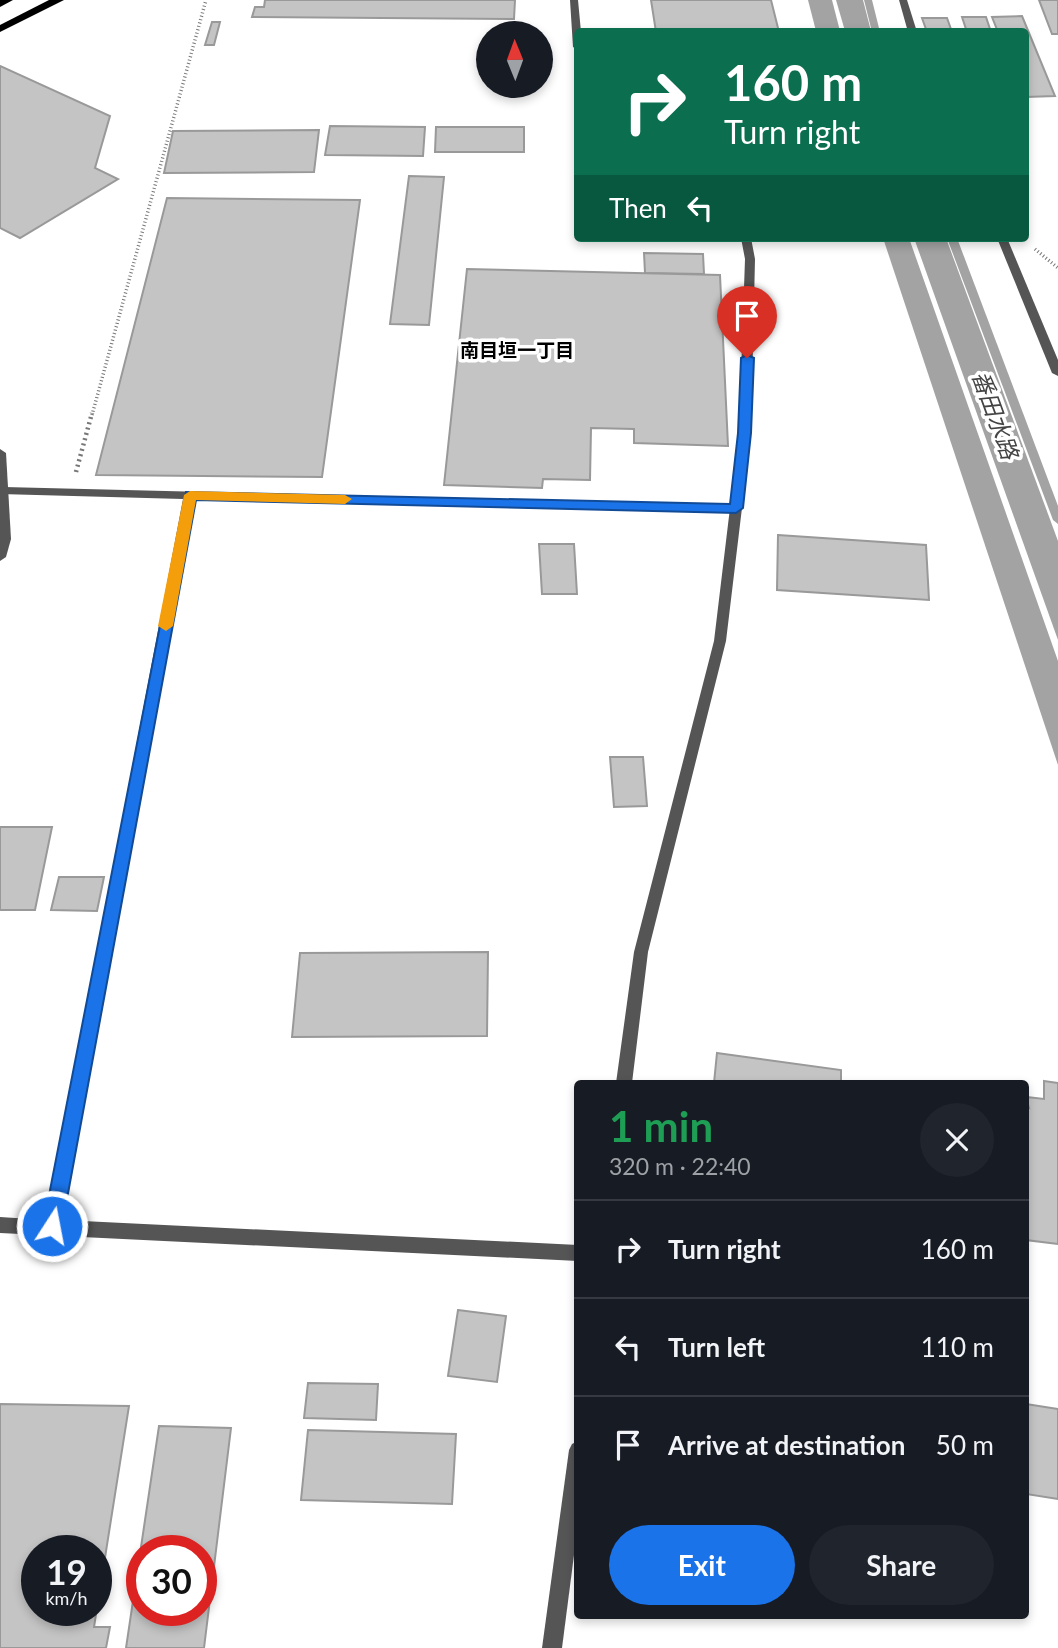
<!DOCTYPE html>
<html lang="en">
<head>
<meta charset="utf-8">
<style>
	:root { --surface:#171b24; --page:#20242c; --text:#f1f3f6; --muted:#9ea1a6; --line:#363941; --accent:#1a73e8 }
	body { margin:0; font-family:Lato,"Noto Sans JP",sans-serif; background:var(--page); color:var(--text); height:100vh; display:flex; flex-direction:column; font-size:26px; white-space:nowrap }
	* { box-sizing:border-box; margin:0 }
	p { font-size:23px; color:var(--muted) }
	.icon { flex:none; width:38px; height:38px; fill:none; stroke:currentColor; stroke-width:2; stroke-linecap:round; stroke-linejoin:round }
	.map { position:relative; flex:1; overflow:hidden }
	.drawer { position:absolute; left:574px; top:1080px; width:455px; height:539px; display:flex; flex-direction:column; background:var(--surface); border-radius:7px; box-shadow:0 4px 10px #0003 }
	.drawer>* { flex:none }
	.guide { position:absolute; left:574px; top:28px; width:455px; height:214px; border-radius:7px; box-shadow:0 4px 10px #0003; background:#0b6e4f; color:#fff; overflow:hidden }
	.needle { width:46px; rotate:359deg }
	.buttons { position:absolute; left:476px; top:21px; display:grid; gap:14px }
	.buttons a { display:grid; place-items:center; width:77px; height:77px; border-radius:50%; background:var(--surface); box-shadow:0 4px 10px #0003; font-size:35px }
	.speed { position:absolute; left:21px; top:1535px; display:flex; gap:14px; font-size:35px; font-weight:700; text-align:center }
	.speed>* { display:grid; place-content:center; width:91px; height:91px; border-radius:50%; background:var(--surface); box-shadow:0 4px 10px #0003; line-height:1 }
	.speed small { font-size:18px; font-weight:400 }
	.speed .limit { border:10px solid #d22; background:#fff; color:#111 }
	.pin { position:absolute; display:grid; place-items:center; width:60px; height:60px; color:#fff; margin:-72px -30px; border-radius:50% 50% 50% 0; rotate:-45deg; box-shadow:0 0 7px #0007 }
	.pin .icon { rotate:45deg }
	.me { position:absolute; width:77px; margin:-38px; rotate:11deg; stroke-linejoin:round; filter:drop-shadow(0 0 5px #0008) }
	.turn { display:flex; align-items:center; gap:24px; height:147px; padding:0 35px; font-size:32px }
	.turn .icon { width:91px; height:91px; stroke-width:2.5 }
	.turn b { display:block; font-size:49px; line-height:60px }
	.then { display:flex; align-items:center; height:66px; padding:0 35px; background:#0003; gap:14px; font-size:26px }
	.round { display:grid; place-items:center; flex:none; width:74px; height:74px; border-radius:37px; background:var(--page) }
	.head { display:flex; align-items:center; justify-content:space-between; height:119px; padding:0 35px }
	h1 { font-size:42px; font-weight:700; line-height:52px; color:#1e9e55 }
	.cta { display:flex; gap:14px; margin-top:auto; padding:14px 35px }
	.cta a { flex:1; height:80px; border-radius:42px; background:var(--accent); color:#fff; font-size:28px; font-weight:700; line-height:80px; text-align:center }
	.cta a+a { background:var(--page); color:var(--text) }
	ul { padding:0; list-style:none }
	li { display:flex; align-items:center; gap:21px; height:98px; padding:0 35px; border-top:2px solid var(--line) }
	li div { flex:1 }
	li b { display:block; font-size:26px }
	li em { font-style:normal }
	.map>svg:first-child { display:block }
	.water { fill:#a3a3a3 }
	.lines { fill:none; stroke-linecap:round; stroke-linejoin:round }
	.stream { fill:#a3a3a3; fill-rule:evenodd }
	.building { fill:#c4c4c4; stroke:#999; stroke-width:2; fill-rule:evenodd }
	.path-far1 { stroke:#777; stroke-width:3.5; stroke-dasharray:1 2.5; stroke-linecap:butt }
	.path { stroke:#777; stroke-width:4.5; stroke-dasharray:2 3.5; stroke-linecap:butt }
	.minor { fill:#555; fill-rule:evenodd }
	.tertiary { fill:#555; fill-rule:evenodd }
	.primary { fill:#000; fill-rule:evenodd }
	.route { fill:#1a73e8; stroke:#114b97; stroke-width:2 }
	.slow { fill:#f59e0b }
	.labels { text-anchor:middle; stroke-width:7; stroke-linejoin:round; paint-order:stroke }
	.far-neighbourhood-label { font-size:19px; font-weight:bold; fill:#000; stroke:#fff }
	.water-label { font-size:23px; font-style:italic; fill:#444; stroke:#fff }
</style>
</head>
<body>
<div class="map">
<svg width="1058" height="1648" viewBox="0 0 1058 1648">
	<rect width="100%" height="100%" fill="#fff"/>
	<g class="water">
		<path d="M808 0H832L840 31H816Z"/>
		<path d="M836 0H863L871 31H845Z"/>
		<path d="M883 238H909L1058 661V765Z"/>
		<path d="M914 238H946L1058 541V640Z"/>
	</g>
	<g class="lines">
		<g class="stream">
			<path d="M864 0H872L880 32H872Z"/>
			<path d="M947 238H957L1058 506V524L1053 520Z"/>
		</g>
	</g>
	<g class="building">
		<path d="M265 0H515L514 19 252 17 255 7H264Z"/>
		<path d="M651 0H771L779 32H656Z"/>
		<path d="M1039 0H1058V34H1052Z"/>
		<path d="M1022 16 1055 96 1026 97V32H998L992 17Z"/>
		<path d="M962 17H986L991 32H967Z"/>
		<path d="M922 18H947L952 32H927Z"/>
		<path d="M212 22H220L214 45H205Z"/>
		<path d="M0 66 110 116 95 168 118 179 20 238 0 228Z"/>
		<path d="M330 126 425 127 423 156 325 155Z"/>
		<path d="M436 127H524V152H435Z"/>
		<path d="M319 130 314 172 164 173 173 131Z"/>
		<path d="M409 176 444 177 429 325 390 324Z"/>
		<path d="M167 198 360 200 322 477 96 475Z"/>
		<path d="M644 253 703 254 704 274 645 273Z"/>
		<path d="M467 269 720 275 728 446 634 443V429L591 428 590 480 543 479 542 488 444 485Z"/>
		<path d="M778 535 926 545 929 600 777 590Z"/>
		<path d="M539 544H574L577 594H542Z"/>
		<path d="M610 757H643L647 806 614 807Z"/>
		<path d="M0 827H52L35 910H0Z"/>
		<path d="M59 877H104L97 911 51 910Z"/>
		<path d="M488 952 487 1036 292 1037 300 953Z"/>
		<path d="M717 1053 841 1070V1082L850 1083H714Z"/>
		<path d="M1044 1081 1058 1083V1244L1026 1240V1107L1029 1108 1026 1097 1044 1099Z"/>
		<path d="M458 1310 506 1316 497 1382 448 1376Z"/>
		<path d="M308 1383 378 1384 376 1420 304 1418Z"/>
		<path d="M0 1404 129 1406 94 1627H110L106 1648H0ZM37 1550H96V1610H37Z"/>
		<path d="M1026 1404 1058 1409V1499L1026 1494Z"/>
		<path d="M159 1426 231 1428 204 1648H126ZM142 1550H201V1610H142Z"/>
		<path d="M308 1430 456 1434 452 1504 301 1500Z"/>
	</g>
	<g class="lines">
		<g class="path-far1">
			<path d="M1035 249 1058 268"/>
			<path d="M92 415 206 0"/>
		</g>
		<path class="path" d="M76 472 92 413"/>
		<g class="minor">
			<path d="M899 0H907L917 32H908Z"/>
			<path d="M997 238H1007L1058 360V376L1052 373Z"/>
			<path d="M4 487 740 505 742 508 740 511 736 512 195 499 62 1220 578 1245V1261L0 1233V1217L46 1220 183 499 0 494V488Z"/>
		</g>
		<g class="tertiary">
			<path d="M570 0H578L581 32H578V50L573 47Z"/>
			<path d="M741 238H751L755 259 751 433 726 641 648 952 632 1083H616L634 952 714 641 739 433 745 259Z"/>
			<path d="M0 449 6 453 11 539 6 557 0 561Z"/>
			<path d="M578 1441V1524L562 1648H542L569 1450 572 1444Z"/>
		</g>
		<g class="primary">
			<path d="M0 0H13L0 7Z"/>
			<path d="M49 0H64L0 32V25Z"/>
		</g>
	</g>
	<path class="route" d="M747 355 754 358 751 433 743 508 736 513 196 500 62 1226 59 1232 52 1234 46 1232 43 1226 186 492 730 504 738 433 741 358Z"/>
	<path class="slow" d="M190 491 345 495 352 499 345 504 196 500 173 626 166 631 158 626 184 495Z"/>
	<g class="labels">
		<g class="far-neighbourhood-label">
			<text x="517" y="357">南目垣一丁目</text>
		</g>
		<g class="water-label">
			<text transform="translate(995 415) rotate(70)" y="8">番田水路</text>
		</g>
	</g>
</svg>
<div class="buttons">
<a><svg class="needle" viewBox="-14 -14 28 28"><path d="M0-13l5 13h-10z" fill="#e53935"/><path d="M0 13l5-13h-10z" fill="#9ea1a6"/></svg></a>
</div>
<div class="speed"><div>19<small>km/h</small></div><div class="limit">30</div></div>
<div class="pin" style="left:747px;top:358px;background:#d93025"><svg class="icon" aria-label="arrive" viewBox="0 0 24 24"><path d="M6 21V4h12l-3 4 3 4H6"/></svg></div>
<svg class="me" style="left:52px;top:1226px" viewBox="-20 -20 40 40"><circle r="17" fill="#1a73e8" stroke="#fff" stroke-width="3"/><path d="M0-11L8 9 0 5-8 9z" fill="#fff"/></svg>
<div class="guide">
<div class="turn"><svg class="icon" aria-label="right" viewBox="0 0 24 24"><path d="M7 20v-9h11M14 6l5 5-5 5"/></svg><div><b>160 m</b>Turn right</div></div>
<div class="then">Then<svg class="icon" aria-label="left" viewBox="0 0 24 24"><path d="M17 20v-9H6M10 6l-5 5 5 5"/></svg></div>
</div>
<section class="drawer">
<div class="head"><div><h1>1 min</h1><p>320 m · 22:40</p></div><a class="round"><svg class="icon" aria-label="close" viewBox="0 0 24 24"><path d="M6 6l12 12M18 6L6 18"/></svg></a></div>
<ul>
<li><svg class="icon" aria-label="right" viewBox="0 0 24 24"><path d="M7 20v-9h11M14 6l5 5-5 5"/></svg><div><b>Turn right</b></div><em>160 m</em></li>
<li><svg class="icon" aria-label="left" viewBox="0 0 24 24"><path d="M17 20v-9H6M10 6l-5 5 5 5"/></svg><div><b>Turn left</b></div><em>110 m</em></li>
<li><svg class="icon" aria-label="arrive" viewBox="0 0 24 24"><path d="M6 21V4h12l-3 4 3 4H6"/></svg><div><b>Arrive at destination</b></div><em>50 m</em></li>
</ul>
<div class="cta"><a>Exit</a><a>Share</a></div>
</section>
</div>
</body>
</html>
